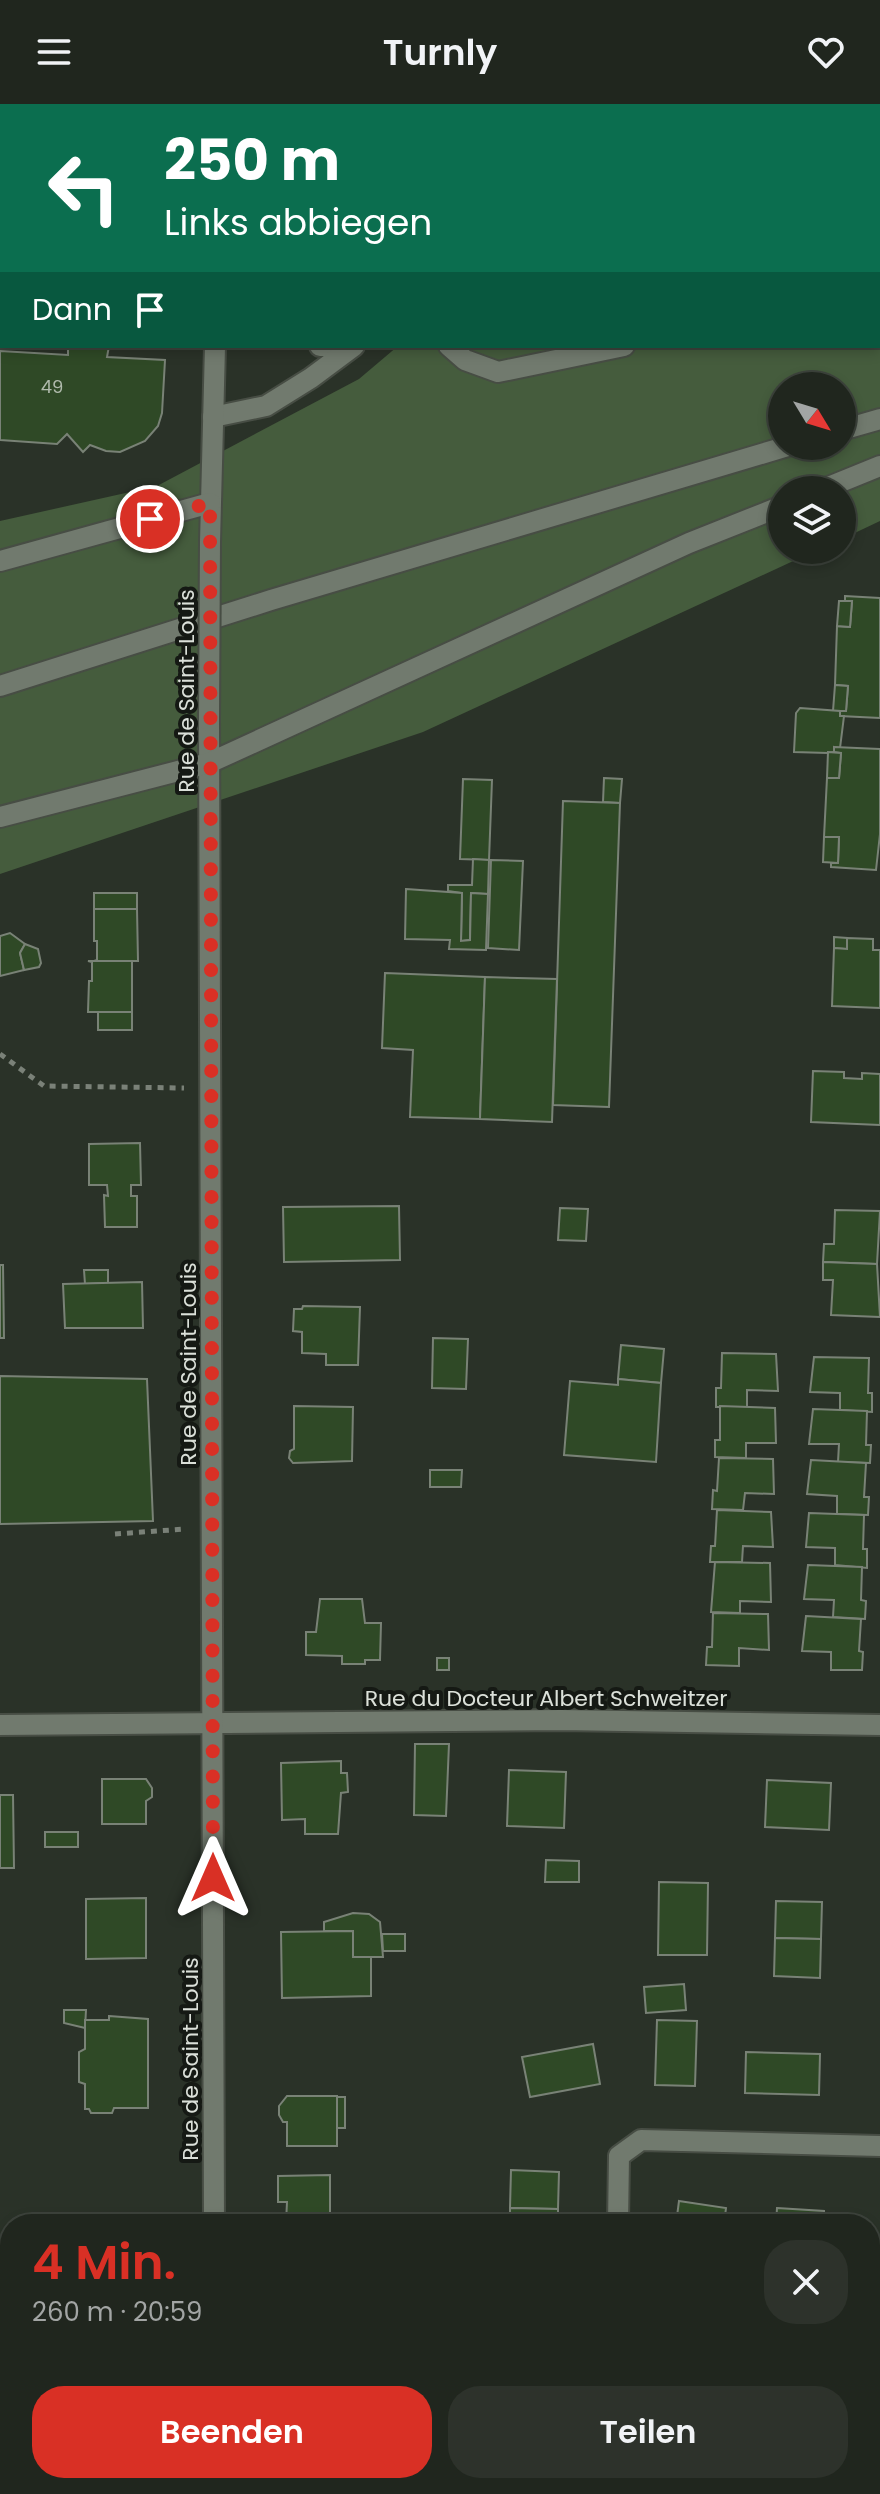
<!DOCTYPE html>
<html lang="de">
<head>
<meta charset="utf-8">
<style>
	:root { --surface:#20261e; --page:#2d322b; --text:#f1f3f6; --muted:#a2a5a4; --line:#3d433c; --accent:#d93025 }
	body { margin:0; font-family:Poppins,sans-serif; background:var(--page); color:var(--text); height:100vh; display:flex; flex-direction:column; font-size:30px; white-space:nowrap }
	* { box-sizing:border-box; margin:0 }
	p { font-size:26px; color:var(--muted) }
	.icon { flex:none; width:44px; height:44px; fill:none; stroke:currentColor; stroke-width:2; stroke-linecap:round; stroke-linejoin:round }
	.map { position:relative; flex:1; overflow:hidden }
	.sheet { position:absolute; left:0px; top:2110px; width:880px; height:280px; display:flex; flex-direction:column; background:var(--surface); border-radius:32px 32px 0 0; box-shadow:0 4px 12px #0003,0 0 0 2px var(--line) }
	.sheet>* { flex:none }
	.hud { position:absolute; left:0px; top:0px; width:880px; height:244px; box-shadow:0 4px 12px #0003,0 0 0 2px var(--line); background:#0b6e4f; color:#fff; overflow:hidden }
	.needle { width:52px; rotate:128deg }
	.fabs { position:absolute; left:768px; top:268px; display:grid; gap:16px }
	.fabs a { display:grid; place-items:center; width:88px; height:88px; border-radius:50%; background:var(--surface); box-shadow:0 4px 12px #0003,0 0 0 2px var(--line); font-size:40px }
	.pin { position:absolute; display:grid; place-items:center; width:68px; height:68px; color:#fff; margin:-34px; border:4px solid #fff; border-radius:50%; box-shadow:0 2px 8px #0007 }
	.me { position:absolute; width:88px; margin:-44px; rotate:0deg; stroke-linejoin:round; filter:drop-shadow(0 0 6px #0008) }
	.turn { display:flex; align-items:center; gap:28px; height:168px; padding:0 32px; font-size:36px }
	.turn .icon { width:104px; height:104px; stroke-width:2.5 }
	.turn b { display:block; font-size:56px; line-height:68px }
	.then { display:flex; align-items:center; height:76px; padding:0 32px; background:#0003; gap:16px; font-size:30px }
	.round { display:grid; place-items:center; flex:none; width:84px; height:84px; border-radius:32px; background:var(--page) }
	.headline { display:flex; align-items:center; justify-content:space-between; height:136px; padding:0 32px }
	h1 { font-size:48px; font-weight:600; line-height:60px; color:var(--accent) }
	.primary-button { display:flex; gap:16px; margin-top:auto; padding:16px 32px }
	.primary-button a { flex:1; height:92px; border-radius:32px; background:var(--accent); color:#fff; font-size:32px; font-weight:600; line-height:92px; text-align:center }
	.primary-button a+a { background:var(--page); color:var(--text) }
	header { display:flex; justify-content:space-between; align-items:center; height:104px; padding:0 32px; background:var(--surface); font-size:36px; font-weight:600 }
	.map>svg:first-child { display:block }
	.green { fill:#455c3d; fill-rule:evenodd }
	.building { fill:#2f4926; stroke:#798276; stroke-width:2 }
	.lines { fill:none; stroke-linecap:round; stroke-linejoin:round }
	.street-casing { stroke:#474d44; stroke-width:24 }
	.secondary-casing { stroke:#474d44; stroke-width:24 }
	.path { stroke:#7a8178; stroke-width:5; stroke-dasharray:6 6; stroke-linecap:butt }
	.street { stroke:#717a6e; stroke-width:20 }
	.secondary { stroke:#717a6e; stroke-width:20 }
	.secondary-bridge-casing { stroke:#474d44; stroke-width:24; stroke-linecap:butt }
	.secondary-bridge { stroke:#717a6e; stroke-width:20 }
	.route { stroke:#d93025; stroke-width:14; stroke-dasharray:0 25.2 }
	.labels { text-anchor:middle; stroke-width:8; stroke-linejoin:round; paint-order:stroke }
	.number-label { font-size:18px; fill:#b0baac }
	.street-label { font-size:22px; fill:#dbe0d9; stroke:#151914 }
</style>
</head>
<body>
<header><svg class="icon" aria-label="menu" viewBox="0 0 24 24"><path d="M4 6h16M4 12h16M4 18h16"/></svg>Turnly<svg class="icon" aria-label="heart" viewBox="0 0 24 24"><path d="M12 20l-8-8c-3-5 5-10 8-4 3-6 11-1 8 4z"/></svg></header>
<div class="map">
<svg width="880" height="2390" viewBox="0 0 880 2390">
	<rect width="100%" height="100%" fill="#2a3228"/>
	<path class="green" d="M880 160V417L842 435V386H782V446H817L423 628 0 770V417L157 382 359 275 398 242H878ZM782 282H842V342H782Z"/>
	<g class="building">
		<path d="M49 0H135L49 2Z"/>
		<path d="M879 0 880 85H878V2H869Z"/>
		<path d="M68 242H109L107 253 165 256 162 309 158 322 145 337 120 348 106 347 90 341 83 348 67 330 57 340 0 336V247L68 251Z"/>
		<path d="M845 492 880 494V614L840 612V607H846L848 582 835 581 837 522 850 523 852 497H845Z"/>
		<path d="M839 497H852L850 523 837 522Z"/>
		<path d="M835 581 848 582 846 607H833Z"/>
		<path d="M800 604 840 607V612H844L840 644 834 643V648L828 649 794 648 796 609Z"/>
		<path d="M834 643 880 645V730L876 766 831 763V759H838L839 733H824L827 674H839L841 649 834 648Z"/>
		<path d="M828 648 841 649 839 674H827Z"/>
		<path d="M604 674 622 675 620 699 603 698Z"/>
		<path d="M463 675 492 676 489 756 460 755Z"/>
		<path d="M563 697 620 699 609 1003 553 1001Z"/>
		<path d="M824 733H839L838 759 823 758Z"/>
		<path d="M473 755 489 756 488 790 471 789 470 836 461 837 462 789 448 787V781H472Z"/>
		<path d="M491 756 523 757 519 846 488 844Z"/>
		<path d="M406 785 462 789 461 837 470 836 471 789 488 790 486 846 449 845 450 836 405 835Z"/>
		<rect x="94" y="789" width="43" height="16"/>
		<path d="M94 805H137L138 857H94L97 856V837H94Z"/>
		<path d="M10 829 25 840 20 849 24 866 0 872V832Z"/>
		<path d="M834 833 847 834V845L834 844Z"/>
		<path d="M847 834 873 835V846H880V904L832 902 834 844 847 845Z"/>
		<path d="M25 840 38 845 41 859 39 863 24 866 20 849Z"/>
		<path d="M88 857H132V908H88L89 877H92V858Z"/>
		<path d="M385 869 485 873 480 1015 410 1013 413 946 382 944Z"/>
		<path d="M485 873 557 875 552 1018 480 1015Z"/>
		<rect x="98" y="908" width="34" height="18"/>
		<path d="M813 967 844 968V974L862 975V969L880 970V1021L811 1018Z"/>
		<path d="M140 1039 141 1081H131V1092H137V1123H105L104 1091 108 1092 107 1081H89V1040Z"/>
		<path d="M399 1102 400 1156 284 1158 283 1103Z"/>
		<path d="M560 1104 588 1105 586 1137 558 1136Z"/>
		<path d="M835 1106 880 1107 877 1160 823 1158 824 1140H834Z"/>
		<path d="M823 1158 877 1160 880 1213 831 1211 833 1176H823Z"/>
		<path d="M0 1161H3L4 1234H0Z"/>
		<path d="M84 1166H108V1179L85 1180Z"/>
		<path d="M142 1178 143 1224H65L63 1180Z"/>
		<path d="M303 1202 360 1203 358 1261H326V1250L302 1249V1228L293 1227 294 1205H302Z"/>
		<path d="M433 1234 468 1235 466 1285 432 1284Z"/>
		<path d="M621 1241 664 1245 661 1279 618 1275Z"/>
		<path d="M722 1249 776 1250 778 1287 747 1286V1303H716V1284H721Z"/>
		<path d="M814 1253 869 1254 868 1289H872V1308L840 1306V1289L810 1288Z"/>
		<path d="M0 1272 147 1275 153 1417 0 1420Z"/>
		<path d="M618 1275 661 1279 656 1358 564 1351 570 1277 618 1281Z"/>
		<path d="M294 1302 353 1303 352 1357 293 1359 289 1354 290 1347 294 1345Z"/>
		<path d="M720 1302 775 1304 776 1339H746V1354L715 1353V1336H720Z"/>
		<path d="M813 1305 867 1307 866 1341H871L870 1359 838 1358 839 1340H809Z"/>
		<path d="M719 1354 773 1355 774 1390 745 1389 743 1406 712 1405 713 1386 717 1387Z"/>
		<path d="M811 1356 866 1359 864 1393H869L868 1411 837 1410V1392L807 1390Z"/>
		<path d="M430 1366H462L461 1383H430Z"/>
		<path d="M717 1406 771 1408 773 1443 743 1442 742 1458H710L711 1442H715Z"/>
		<path d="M809 1409 864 1411 863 1445H867V1464L835 1461V1444L806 1443Z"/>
		<path d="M715 1458 770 1459 771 1498 740 1497V1509L711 1508Z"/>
		<path d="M808 1461 862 1463 861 1496 866 1497 865 1515 833 1513 834 1496 804 1495Z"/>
		<path d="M320 1495H362L365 1519H381L380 1556H365V1560H342V1552L306 1551V1528H316Z"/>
		<path d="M713 1509 768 1510 769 1546 739 1544V1562L706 1561 707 1543H712Z"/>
		<path d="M806 1512 861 1515 859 1547 863 1548 862 1566H831V1548L802 1547Z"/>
		<rect x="437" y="1554" width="12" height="12"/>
		<path d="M415 1640H449L446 1712 414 1711Z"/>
		<path d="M341 1657V1669H347L348 1688 341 1689 338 1730H305V1715L282 1716 281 1659Z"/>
		<path d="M509 1666 566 1668 564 1724 507 1722Z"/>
		<path d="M102 1675H146L152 1684V1693L146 1697V1720H102Z"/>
		<path d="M767 1676 831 1679 829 1726 765 1723Z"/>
		<path d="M0 1691H13L14 1764H0Z"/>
		<rect x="45" y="1728" width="33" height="15"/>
		<path d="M546 1756 579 1757V1778H545Z"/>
		<path d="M659 1778 708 1779 707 1851H658Z"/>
		<path d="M146 1794V1854L86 1855V1795Z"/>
		<path d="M776 1797 822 1798 821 1835 775 1834Z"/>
		<path d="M353 1809 369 1810 380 1818 383 1853H353V1827H324V1818Z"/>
		<path d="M353 1827V1853H371V1892L282 1894 281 1828Z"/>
		<path d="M382 1830H405V1847H383Z"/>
		<path d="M775 1834 821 1835 820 1874 774 1872Z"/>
		<path d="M684 1880 686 1906 646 1909 644 1883Z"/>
		<path d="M64 1906H86L85 1924 64 1919Z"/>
		<path d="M109 1912 148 1915V2004H114L112 2009H91L89 2005H85V1980L79 1978V1948L85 1945V1916H109Z"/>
		<path d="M657 1916 697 1917 695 1982 655 1981Z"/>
		<path d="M593 1940 600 1980 530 1993 522 1953Z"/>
		<path d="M746 1948 820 1950 819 1991 745 1989Z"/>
		<path d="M287 1992H337V2042H287V2018H283L279 2011V2002Z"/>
		<rect x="337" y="1993" width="8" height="31"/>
		<path d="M511 2066 559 2068 558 2105 510 2104Z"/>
		<path d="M330 2071V2120L286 2119 287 2098H278V2072Z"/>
		<path d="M679 2097 726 2104 724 2120H676Z"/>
		<path d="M510 2104 558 2105V2120H510Z"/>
		<path d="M777 2104 824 2107V2120H776Z"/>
		<path d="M658 2380 721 2382V2390H658Z"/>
		<path d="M766 2380H813V2390H765Z"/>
		<path d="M344 2381V2390H292V2382Z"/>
		<rect x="473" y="2385" width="64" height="5"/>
	</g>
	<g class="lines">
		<g class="street-casing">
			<g id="street">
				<path d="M644 2 646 0"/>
				<path d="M0 1621 561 1616 880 1621"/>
				<path d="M618 2120 619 2052 641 2036 880 2042"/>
				<path d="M0 2355 10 2353"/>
				<path d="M605 2390 606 2380"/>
				<path d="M879 2390 880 2308"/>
			</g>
		</g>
		<g class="secondary-casing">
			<g id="secondary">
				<path d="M224 2V0"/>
				<path d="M878 190 880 189"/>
				<path d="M320 242H332"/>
				<path d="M449 242 465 256 498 268 624 242"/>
				<path d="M213 313 266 302 311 274 354 242"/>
				<path d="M842 326 880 315"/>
				<path d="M821 386 880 362"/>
				<path d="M210 438 215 242"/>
				<path d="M0 457 210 399"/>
				<path d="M0 582 271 496 788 342"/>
				<path d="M209 617 214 2120"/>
				<path d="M0 713 209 659 689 439 782 402"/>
				<path d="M216 2380V2390"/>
			</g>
		</g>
		<g class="path">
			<path d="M0 950 44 982 184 984"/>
			<path d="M115 1430 185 1425"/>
		</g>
		<use href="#street" class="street"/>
		<use href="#secondary" class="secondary"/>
		<g class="secondary-bridge-casing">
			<path id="secondary-bridge" d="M209 617 210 438"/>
		</g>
		<use href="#secondary-bridge" class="secondary-bridge"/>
	</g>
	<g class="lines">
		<path class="route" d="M150 415 210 399 213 1774"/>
	</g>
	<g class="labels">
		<g class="number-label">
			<text x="52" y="289">49</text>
		</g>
		<g class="street-label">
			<text transform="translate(186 587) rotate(-90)" y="8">Rue de Saint-Louis</text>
			<text transform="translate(188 1260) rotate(-90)" y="8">Rue de Saint-Louis</text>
			<text x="546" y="1602">Rue du Docteur Albert Schweitzer</text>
			<text transform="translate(190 1955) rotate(-90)" y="8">Rue de Saint-Louis</text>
		</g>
	</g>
</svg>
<div class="fabs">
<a><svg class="needle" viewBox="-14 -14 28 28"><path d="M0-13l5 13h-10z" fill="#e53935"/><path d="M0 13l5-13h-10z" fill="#a2a5a4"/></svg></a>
<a><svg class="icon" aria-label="layers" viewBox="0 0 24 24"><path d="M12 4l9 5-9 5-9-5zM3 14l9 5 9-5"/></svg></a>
</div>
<div class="pin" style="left:150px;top:415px;background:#d93025"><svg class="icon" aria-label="arrive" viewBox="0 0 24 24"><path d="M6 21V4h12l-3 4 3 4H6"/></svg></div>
<svg class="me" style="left:213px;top:1774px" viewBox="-20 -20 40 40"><path d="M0-17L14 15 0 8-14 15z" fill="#d93025" stroke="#fff" stroke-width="4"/></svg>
<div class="hud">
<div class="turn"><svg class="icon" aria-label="left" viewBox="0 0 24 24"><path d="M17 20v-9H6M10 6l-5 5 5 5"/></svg><div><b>250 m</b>Links abbiegen</div></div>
<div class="then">Dann<svg class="icon" aria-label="arrive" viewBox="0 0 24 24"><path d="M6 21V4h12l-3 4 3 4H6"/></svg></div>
</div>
<section class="sheet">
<div class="headline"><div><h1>4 Min.</h1><p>260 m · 20:59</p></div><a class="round"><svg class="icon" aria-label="close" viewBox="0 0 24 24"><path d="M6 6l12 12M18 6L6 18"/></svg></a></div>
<div class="primary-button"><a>Beenden</a><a>Teilen</a></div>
</section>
</div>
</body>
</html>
